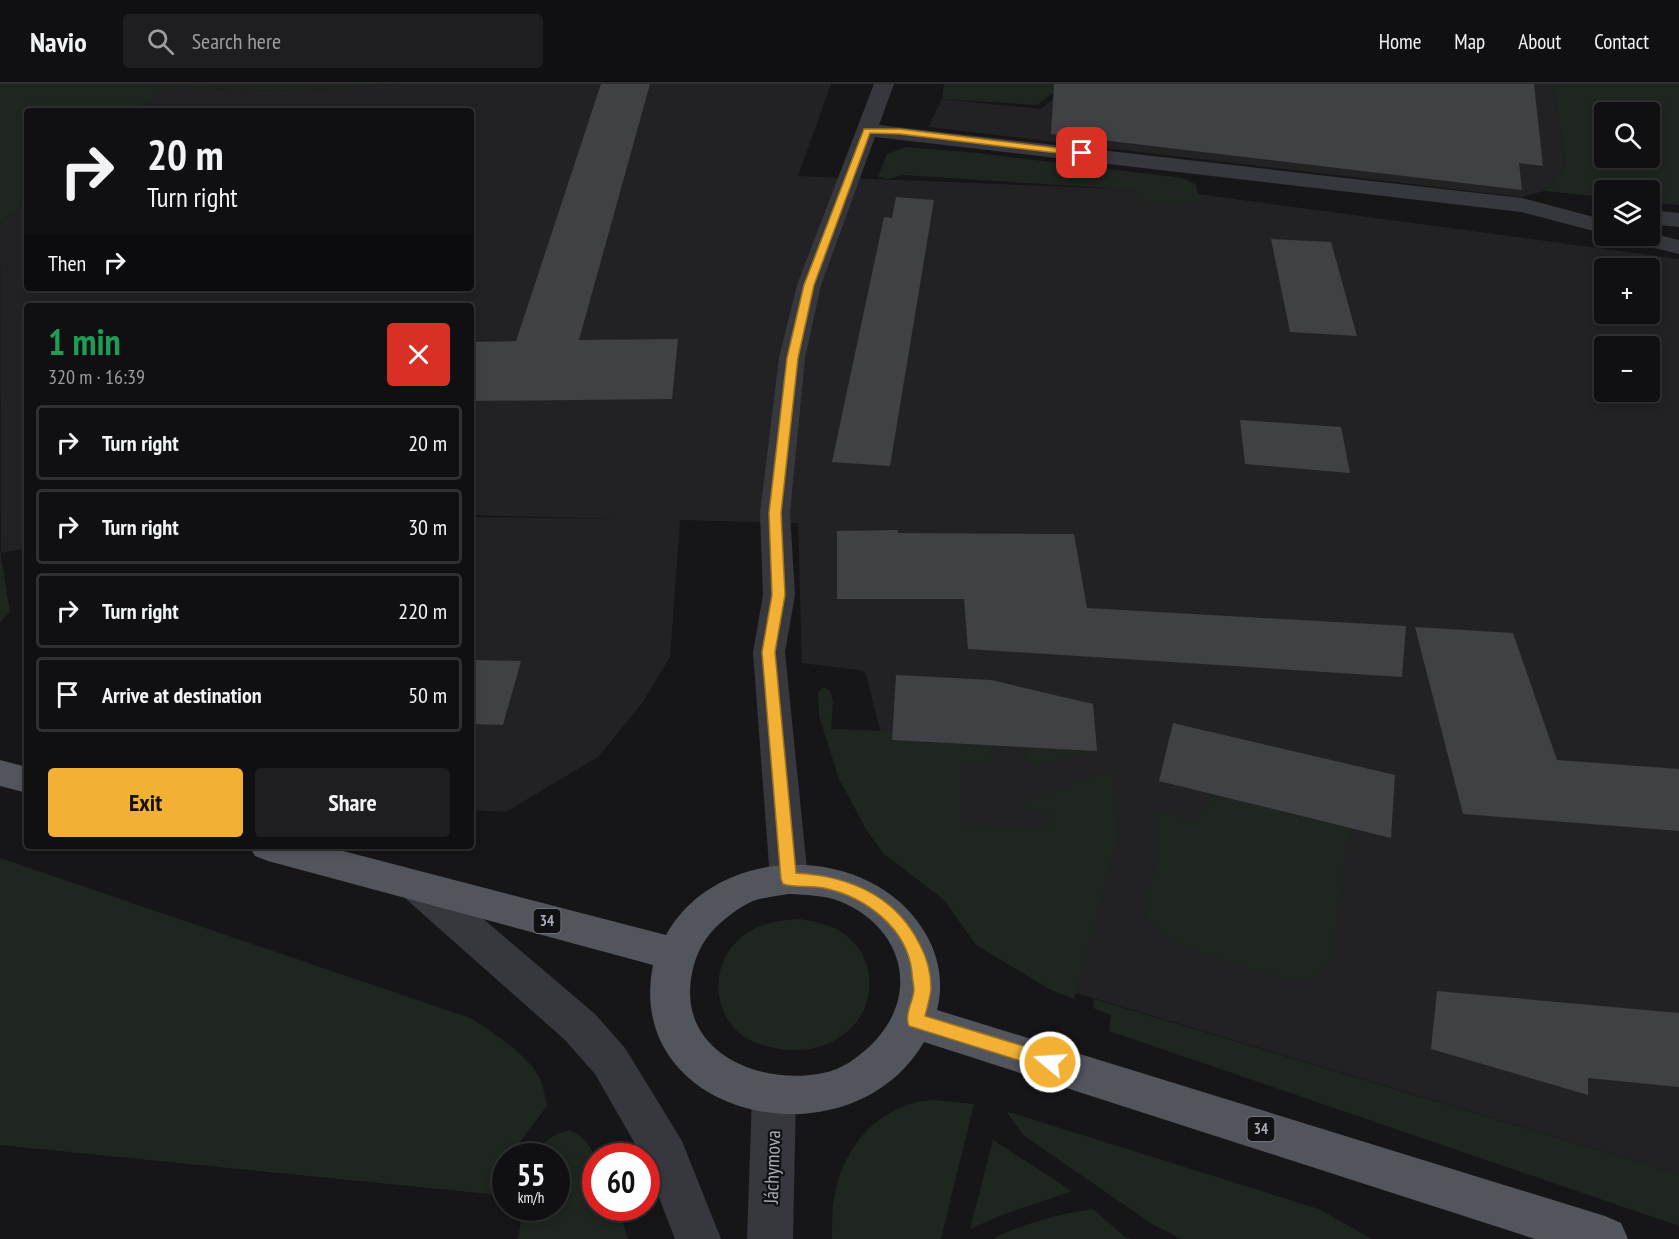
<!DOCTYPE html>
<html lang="en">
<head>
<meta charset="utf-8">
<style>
	:root { --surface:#101012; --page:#1e1e20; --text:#f1f3f6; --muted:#9c9d9f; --line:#303032; --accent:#f2b134 }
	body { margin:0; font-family:"PT Sans Narrow",sans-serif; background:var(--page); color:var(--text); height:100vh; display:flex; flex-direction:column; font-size:22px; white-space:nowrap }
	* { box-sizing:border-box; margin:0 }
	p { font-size:20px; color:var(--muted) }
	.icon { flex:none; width:33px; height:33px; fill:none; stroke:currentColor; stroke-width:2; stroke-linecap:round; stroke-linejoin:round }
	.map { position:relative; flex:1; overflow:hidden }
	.drawer { position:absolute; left:24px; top:219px; width:450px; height:546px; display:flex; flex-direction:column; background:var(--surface); border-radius:6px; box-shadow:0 3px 9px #0003,0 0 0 2px var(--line) }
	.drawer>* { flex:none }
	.banner { position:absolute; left:24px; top:24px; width:450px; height:183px; border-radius:6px; box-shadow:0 3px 9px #0003,0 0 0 2px var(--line); background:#101012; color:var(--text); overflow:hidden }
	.fabs { position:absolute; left:1594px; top:18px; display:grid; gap:12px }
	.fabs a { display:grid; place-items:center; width:66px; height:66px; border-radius:6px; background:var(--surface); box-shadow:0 3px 9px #0003,0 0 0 2px var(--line); font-size:30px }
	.speed { position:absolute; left:492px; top:1059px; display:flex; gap:12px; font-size:30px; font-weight:700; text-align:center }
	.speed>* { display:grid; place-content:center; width:78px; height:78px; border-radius:50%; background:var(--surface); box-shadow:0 3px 9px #0003,0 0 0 2px var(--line); line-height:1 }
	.speed small { font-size:15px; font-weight:400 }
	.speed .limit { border:9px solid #d22; background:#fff; color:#111 }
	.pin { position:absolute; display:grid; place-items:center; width:51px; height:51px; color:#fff; margin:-26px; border-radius:12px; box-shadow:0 3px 9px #0006 }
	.me { position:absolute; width:66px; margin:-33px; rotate:288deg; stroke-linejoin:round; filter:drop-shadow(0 0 4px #0008) }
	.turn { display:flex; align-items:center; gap:21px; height:126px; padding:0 24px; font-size:27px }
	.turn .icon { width:78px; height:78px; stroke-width:2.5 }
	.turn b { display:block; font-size:42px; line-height:51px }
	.then { display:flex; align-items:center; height:57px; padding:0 24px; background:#0003; gap:12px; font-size:22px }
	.round { display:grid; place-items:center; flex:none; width:63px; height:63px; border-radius:6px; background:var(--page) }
	.overview { display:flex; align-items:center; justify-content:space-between; height:102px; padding:0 24px }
	h1 { font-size:36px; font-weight:700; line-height:45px; color:#1e9e55 }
	.primary-button { display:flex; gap:12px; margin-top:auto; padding:12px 24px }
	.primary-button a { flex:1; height:69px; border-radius:6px; background:var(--accent); color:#111; font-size:24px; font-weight:700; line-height:69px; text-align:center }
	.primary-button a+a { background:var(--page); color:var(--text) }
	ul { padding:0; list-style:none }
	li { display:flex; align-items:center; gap:18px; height:75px; margin:0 12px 9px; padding:0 12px; border:3px solid var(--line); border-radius:6px }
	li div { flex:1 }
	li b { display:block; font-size:22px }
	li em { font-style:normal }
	header { display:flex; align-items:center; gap:36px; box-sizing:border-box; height:84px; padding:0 30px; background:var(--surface); border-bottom:2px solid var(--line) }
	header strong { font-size:28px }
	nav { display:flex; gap:33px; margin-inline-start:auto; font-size:21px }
	.search { width:420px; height:54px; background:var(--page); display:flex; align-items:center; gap:15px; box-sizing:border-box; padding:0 21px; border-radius:6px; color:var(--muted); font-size:22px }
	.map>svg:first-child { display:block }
	.built { fill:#222225; fill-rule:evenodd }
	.green { fill:#1e261f; fill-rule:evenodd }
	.building { fill:#404145 }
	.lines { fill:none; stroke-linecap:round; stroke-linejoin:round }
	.minor { fill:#37383d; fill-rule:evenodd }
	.major { fill:#53555c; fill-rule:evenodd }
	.route { fill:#f2b134; stroke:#9d7322; stroke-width:1.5 }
	.labels { text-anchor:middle; stroke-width:4.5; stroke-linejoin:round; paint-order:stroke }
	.shield { fill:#111113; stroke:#7b7e86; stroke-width:1.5 }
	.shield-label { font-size:15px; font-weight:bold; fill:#a8adb8 }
	.near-street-label { font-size:20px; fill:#a8adb8; stroke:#111113 }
</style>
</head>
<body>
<header>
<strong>Navio</strong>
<div class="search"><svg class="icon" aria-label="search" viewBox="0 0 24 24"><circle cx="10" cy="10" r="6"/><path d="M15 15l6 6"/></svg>Search here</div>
<nav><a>Home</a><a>Map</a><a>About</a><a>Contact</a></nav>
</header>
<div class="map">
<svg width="1679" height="1155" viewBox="0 0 1679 1155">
	<rect width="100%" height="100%" fill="#161618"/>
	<g class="built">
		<path d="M395 0H831L798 92 1175 107 1679 175V1090L1073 908 911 766 865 587 802 579 798 439 680 436 670 573 642 619 598 673 506 728 471 726V433L616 435 471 431V222H27V464L1 469 0 139 27 117V204H471V27H137L168 2 277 7ZM1605 184H1650V230H1605ZM1605 262H1650V308H1605Z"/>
		<path d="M1071 0H1553L1566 82 1544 107 1521 113 928 43 942 15 1041 25Z"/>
	</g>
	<g class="green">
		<path d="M0 0H395L277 7 168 2 137 27H27V117L0 139Z"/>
		<path d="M944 0H1065L1037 21 942 15Z"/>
		<path d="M1553 0H1679V121L1650 118V106H1605V113L1544 107 1566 82ZM1605 28H1650V74H1605Z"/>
		<path d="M906 63 977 69 1183 94 1195 100 1200 113C1189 130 1155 118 1138 116L1136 106 903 91 888 95 878 93 887 70Z"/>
		<path d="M0 465 10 528 0 538Z"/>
		<path d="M823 603 830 607 833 618 831 645 892 647V656L991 662 990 681 961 680 960 740 1049 745V729L1022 724 1023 719 1114 685 1117 757 1074 915 1049 905 976 861 944 816 883 769 867 747 839 695 819 632 818 608Z"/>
		<path d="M1026 663 1097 667 1033 683 1027 677Z"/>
		<path d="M1213 711 1349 744 1333 871C1322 893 1314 896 1290 895 1256 885 1145 866 1145 821 1146 810 1153 797 1155 786 1158 765 1157 747 1156 726L1194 736Z"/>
		<path d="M0 774 470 934C491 946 530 973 540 995 544 1004 545 1013 547 1022L522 1055 513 1072H506L505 1091 498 1111 0 1061Z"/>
		<path d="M800 835C817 838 834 841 847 852 880 879 876 930 840 953 821 966 796 969 774 964 761 962 747 956 737 947 707 917 714 867 752 846 767 838 783 836 800 835Z"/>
		<path d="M1094 915 1679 1090V1142L1109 947 1111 931 1093 924Z"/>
		<path d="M935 1016 974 1020 941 1155H832C832 1140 832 1124 835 1109 845 1059 883 1018 935 1016Z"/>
		<path d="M1006 1027 1319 1125 1372 1155H1181L1152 1140 1023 1051Z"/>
		<path d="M569 1046C603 1059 596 1093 596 1124H618L628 1155H518L523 1124H556V1072H532C543 1058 551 1051 569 1046Z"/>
		<path d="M993 1056 1072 1107 1002 1131 970 1145Z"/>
		<path d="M1093 1125 1124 1152 1132 1155H993C1024 1139 1059 1130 1093 1125Z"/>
	</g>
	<g class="building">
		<path d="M601 0H650L579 256 678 255 672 315 471 317V258L516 257Z"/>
		<path d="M1054 0H1534L1543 82 1519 79 1522 106 1051 50Z"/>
		<path d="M896 113 934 116 890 382 832 378 884 133 892 134Z"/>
		<path d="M1271 155 1331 158 1357 252 1290 248Z"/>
		<path d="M1240 336 1341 343 1350 389 1245 380Z"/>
		<path d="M898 446V449L1074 450 1087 524 1406 542 1402 593 968 565 964 515H837V447Z"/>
		<path d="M1415 543 1513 549 1557 676 1679 685V747L1463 730Z"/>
		<path d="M471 576 521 577 503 641 471 640Z"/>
		<path d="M896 591 991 596 1093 620 1097 667 892 656Z"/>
		<path d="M1173 639 1395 691 1391 754 1159 697Z"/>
		<path d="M1437 907 1679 929V1003L1588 994V1011L1431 965Z"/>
	</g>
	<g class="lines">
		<g class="minor">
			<path d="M874 0H894L879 41 1522 114 1605 136V150L1521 128 875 53 821 201 805 274 790 429 795 511 785 568 808 795 802 806 789 810 776 806 770 795 753 568 763 511 760 429 779 274 797 201Z"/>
			<path d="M1650 126 1679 129V143L1650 140Z"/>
			<path d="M1650 149 1679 156V170L1627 157 1623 152H1650Z"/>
			<path d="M420 789 434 793 595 930 625 964 682 1057 721 1155H675L646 1080V1072H642L595 990 565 956 406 815 401 804 406 793Z"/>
			<path d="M774 991 789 997 796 1011 793 1155H747L752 1011 759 997Z"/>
		</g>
		<g class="major">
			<path d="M0 676 27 683V709L0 702Z"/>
			<path d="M249 762H324L666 851C717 758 870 758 924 847 939 871 944 899 937 926L1605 1132 1621 1139 1628 1155H1535L924 958C850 1085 622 1035 653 881L268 777 255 772ZM789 810C805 811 824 811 839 817 904 843 922 912 870 962 857 974 841 986 823 989 762 1002 680 970 691 895 694 875 701 858 716 843 727 833 739 823 753 817 765 813 777 812 789 810Z"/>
		</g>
	</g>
	<path class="route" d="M864 45H900L1082 67 1086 69 1082 72 900 50 870 49 814 201 798 274 781 429 785 511 775 568 796 789C849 792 896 812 920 861 927 874 931 890 931 905 930 914 927 924 925 932L1056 972 1059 978 1056 983 1050 986 909 942C904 931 913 918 914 906 914 901 912 894 912 888 907 844 866 813 824 804 811 801 796 804 783 800L781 795 762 568 772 511 769 429 787 274 804 201Z"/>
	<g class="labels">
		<g class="shield">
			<rect x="533.5" y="825" width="27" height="24" rx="4.5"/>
			<rect x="1247.5" y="1033" width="27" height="24" rx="4.5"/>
		</g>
		<g class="shield-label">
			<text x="547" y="842">34</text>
			<text x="1261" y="1050">34</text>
		</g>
		<g class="near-street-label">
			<text transform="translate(772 1083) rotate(-88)" y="7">Jáchymova</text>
		</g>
	</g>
</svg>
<div class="fabs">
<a><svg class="icon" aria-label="search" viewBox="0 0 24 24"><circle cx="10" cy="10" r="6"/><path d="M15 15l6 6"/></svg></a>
<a><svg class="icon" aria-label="layers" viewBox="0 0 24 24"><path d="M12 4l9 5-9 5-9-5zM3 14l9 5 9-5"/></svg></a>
<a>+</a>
<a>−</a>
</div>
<div class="speed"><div>55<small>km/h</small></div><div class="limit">60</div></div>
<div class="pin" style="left:1082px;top:69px;background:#d93025"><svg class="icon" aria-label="arrive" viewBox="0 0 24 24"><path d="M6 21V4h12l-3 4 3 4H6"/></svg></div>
<svg class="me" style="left:1050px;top:978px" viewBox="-20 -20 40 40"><circle r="17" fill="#f2b134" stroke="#fff" stroke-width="3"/><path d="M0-11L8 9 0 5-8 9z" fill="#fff"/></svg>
<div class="banner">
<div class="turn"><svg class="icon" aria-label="right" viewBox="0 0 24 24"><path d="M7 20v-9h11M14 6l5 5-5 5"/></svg><div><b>20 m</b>Turn right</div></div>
<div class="then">Then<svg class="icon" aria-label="right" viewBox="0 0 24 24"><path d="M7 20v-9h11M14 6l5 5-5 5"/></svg></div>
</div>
<section class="drawer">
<div class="overview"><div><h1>1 min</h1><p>320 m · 16:39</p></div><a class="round" style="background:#d93025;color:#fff"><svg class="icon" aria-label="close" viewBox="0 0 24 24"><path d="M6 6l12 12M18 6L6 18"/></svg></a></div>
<ul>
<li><svg class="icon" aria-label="right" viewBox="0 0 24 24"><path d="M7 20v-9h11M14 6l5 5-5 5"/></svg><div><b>Turn right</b></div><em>20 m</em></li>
<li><svg class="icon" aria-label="right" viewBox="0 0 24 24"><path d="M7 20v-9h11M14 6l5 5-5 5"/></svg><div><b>Turn right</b></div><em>30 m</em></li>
<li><svg class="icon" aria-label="right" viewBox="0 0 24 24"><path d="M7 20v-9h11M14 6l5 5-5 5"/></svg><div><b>Turn right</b></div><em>220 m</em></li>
<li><svg class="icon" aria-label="arrive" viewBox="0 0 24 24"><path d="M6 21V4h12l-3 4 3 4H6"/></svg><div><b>Arrive at destination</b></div><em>50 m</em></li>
</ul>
<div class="primary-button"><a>Exit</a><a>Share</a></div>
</section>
</div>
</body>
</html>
